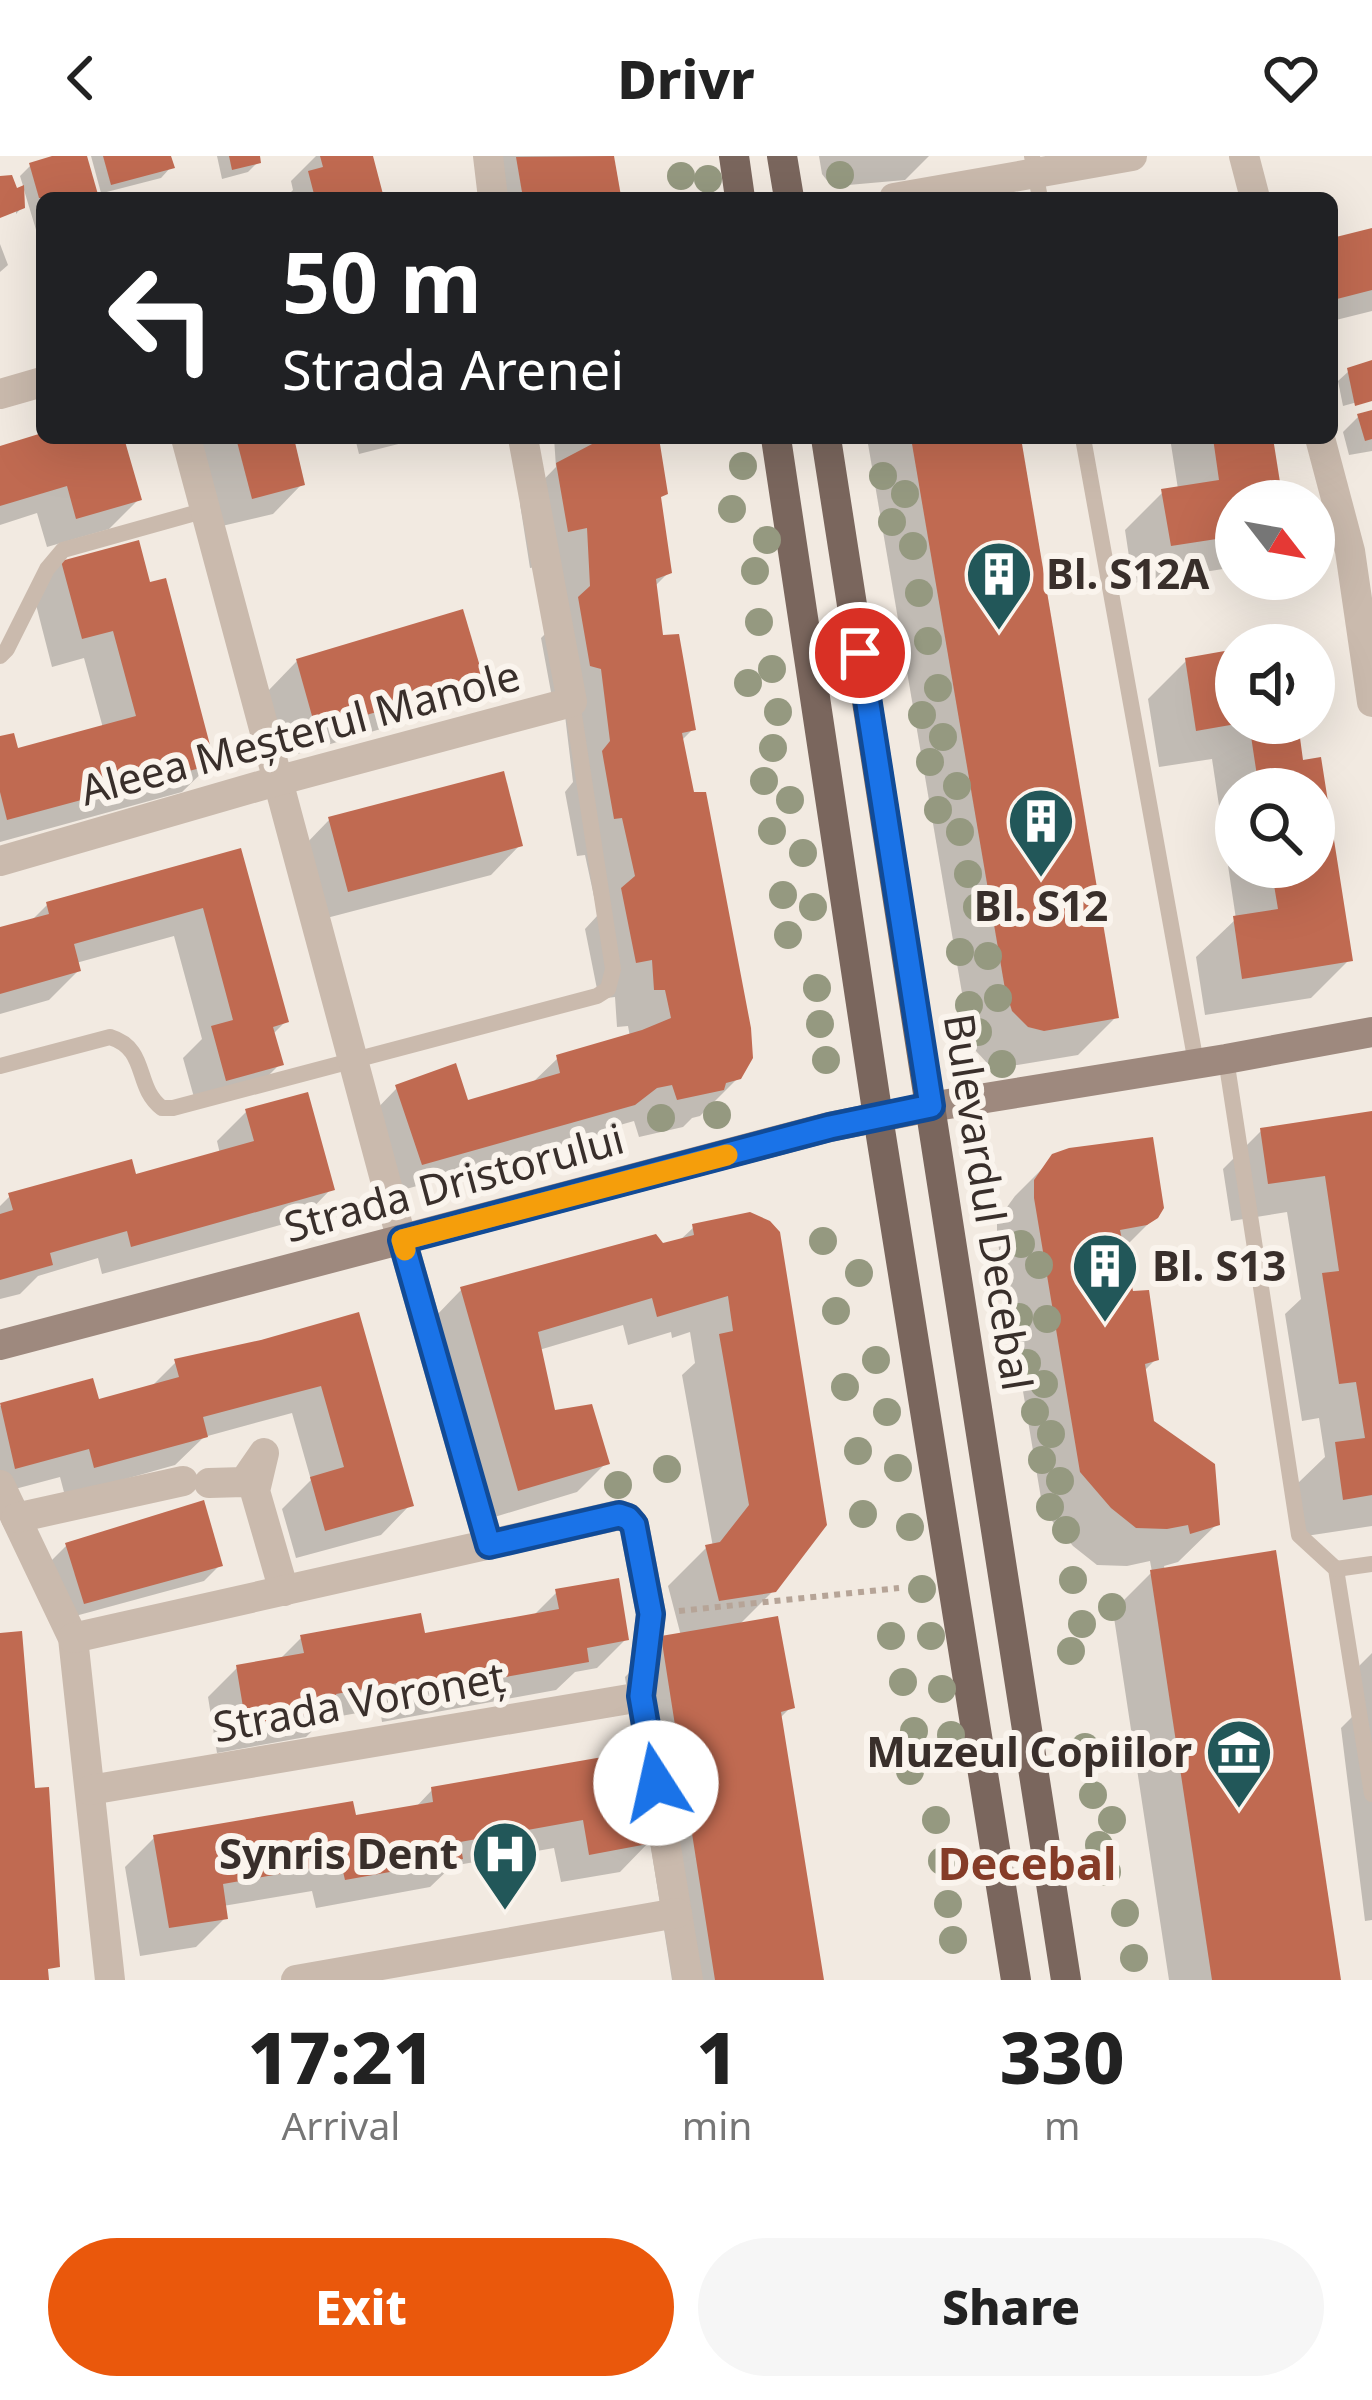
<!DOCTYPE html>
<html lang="en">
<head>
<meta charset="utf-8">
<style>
	:root { --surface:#fff; --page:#f6f6f6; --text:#222; --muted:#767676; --accent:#ea580c }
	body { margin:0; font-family:"Noto Sans",sans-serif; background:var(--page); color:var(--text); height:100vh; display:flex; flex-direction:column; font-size:45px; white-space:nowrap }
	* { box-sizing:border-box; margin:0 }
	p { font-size:39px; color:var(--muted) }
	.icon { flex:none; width:66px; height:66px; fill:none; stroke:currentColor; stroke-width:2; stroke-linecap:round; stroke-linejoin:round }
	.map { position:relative; height:1824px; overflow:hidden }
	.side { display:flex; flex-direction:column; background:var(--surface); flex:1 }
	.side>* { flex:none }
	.banner { position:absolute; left:36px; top:36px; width:1302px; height:252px; border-radius:18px; box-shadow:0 12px 48px #0002; background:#202124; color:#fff; overflow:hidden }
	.needle { width:78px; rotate:121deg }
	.controls { position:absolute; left:1215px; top:324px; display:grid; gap:24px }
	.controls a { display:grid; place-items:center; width:120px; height:120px; border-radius:50%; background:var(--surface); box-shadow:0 12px 48px #0002; font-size:60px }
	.pin { position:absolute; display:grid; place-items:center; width:102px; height:102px; color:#fff; margin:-51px; border:6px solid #fff; border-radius:50%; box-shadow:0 3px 12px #0007 }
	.me { position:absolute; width:132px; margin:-66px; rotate:350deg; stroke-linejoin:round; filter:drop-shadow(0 0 9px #0008) }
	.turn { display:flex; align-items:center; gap:42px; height:252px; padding:0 48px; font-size:54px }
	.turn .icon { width:156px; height:156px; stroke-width:2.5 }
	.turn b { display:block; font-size:84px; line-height:102px }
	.eta { display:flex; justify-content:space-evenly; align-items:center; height:204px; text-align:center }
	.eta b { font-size:72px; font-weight:800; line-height:84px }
	.primary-button { display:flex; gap:24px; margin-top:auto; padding:24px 48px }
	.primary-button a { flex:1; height:138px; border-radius:72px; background:var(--accent); color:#fff; font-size:48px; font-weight:800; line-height:138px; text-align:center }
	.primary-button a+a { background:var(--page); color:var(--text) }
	header { display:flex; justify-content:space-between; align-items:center; height:156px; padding:0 48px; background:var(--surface); font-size:54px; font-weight:800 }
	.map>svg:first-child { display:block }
	.shadow { fill:#0003; fill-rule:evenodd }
	.building { fill:#c06a51 }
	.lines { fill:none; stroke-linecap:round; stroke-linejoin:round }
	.path { stroke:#b6a497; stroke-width:6; stroke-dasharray:6 6; stroke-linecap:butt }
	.lane { stroke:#cabaad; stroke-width:16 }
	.street { stroke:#cabaad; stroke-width:30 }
	.secondary { stroke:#9e897e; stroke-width:30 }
	.primary { stroke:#7a665d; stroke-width:30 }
	.tree { fill:#959980 }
	.route-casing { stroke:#114b97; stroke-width:30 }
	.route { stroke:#1a73e8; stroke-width:21 }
	.slow { stroke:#f59e0b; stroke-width:21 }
	.labels { text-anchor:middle; stroke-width:12; stroke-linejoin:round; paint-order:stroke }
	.poi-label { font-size:42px; font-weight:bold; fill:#392f2b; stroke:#faf4ed; text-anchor:start }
	.street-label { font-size:42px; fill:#392f2b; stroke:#faf4ed }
	.neighbourhood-label { font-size:45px; font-weight:bold; fill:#853c28; stroke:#faf4ed }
</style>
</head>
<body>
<header><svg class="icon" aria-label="back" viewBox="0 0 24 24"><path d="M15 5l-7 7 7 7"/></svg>Drivr<svg class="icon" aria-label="heart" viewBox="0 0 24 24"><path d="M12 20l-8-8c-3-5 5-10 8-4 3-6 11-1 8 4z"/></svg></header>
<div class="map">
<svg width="1372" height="1824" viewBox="0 0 1372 1824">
	<rect width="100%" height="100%" fill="#f2eae1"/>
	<g class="shadow">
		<path d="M63 0H84L95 38 101 37 91 0H168L171 11 161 22 95 39 96 42H42V76L37 77 24 34 22 51 16 58V53L0 58V23L15 36 24 33 20 20 30 10Z"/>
		<path d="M217 0H257L258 6 248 16 222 23Z"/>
		<path d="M316 0H354L381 42H285L293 34 291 25Z"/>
		<path d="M500 0H611L617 39 614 42H479Z"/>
		<path d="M819 0H929L905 24 837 30 829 27 822 18Z"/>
		<path d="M1372 75V155L1332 165V85Z"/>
		<path d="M0 88 8 109 0 116Z"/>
		<path d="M1372 207V242L1343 250 1338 225 1349 215Z"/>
		<path d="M1372 257V295L1349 299 1343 276 1359 260Z"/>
		<path d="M42 280 121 282 139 343 109 373 47 391 37 357 0 369V293Z"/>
		<path d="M200 282H291L302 328 273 358 222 370Z"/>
		<path d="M355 282H422L359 298Z"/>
		<path d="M554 282H656L658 344 669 416 654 431 660 482 693 573 681 585 739 921 700 960 692 962 683 971 639 981 634 965 620 969 619 965 602 978 392 1037 368 962 397 932 466 947 531 928 558 902 630 881 628 870 617 871 615 841 599 843 585 773 598 759 585 699 577 700 565 636 573 626 564 551 553 547 541 482 553 470 550 408 530 412 520 348 556 311Z"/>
		<path d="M867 282H1017L1116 861 1078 899 1005 911 989 909 975 894 968 872Z"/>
		<path d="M1170 282H1270L1280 345H1236V411L1133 427 1125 374 1163 336 1178 333Z"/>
		<path d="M62 407 148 430 212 607 182 636 0 686V583L16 596 103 572 84 502 52 511 33 437Z"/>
		<path d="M1236 497V567H1304L1296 575 1301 607 1318 604 1349 804 1311 842 1205 859 1196 801 1236 763 1212 603 1159 611 1148 543 1186 505ZM1236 633H1314V711H1236Z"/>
		<path d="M297 505 480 523 451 552 287 601 268 535Z"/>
		<path d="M330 663 520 689 491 719 319 764 301 693Z"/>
		<path d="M239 696 286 865 272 879 280 908 251 937 197 952 183 902 202 883 174 780 76 807 78 815 49 844 0 858V774L30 766 47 749Z"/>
		<path d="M246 956 331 1033 302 1063 102 1118 98 1102 38 1120 20 1138 0 1143V1050L10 1040 134 1022 220 998 217 985Z"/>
		<path d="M1372 965V1370L1306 1380 1298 1327 1325 1301 1319 1262 1302 1265 1285 1158 1301 1143 1287 1056 1231 1065 1223 1013 1261 975Z"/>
		<path d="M1054 1001 1156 1060 1121 1095 1130 1138 1156 1203 1143 1216 1151 1267 1217 1368 1178 1406 1164 1410 1165 1415 1338 1824H1169L1113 1455 1152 1416 1150 1405 1127 1410 1097 1409 1073 1390 1043 1354 997 1081V1065L1015 1040Z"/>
		<path d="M749 1059 774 1434 738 1470 791 1551 779 1563 821 1824H672L650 1685 620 1716 561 1726 554 1692 452 1710 430 1731 316 1752 312 1735 223 1750 225 1762 196 1791 140 1800 125 1711 155 1681 353 1663 415 1652 432 1634 637 1598 625 1521 663 1483 681 1480 668 1430 706 1392 713 1391 682 1219 695 1207 690 1176 672 1182 671 1176 628 1189 623 1169 539 1194 553 1258 606 1307 577 1336 488 1363 432 1164 461 1134 678 1086 694 1071Z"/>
		<path d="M357 1160 410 1349 381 1379 296 1402 282 1353 311 1324 292 1257 204 1281 175 1309 65 1340 60 1321 0 1337V1250L91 1226 97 1246 150 1232 176 1206Z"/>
		<path d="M67 1389 220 1409 204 1425 68 1462 51 1405Z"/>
		<path d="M557 1436 626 1483 597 1512 575 1516 556 1534 382 1566 380 1553 324 1563 306 1581 217 1597 208 1541 237 1512 279 1504 302 1481 423 1480 532 1461Z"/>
		<path d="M1372 1497V1764L1365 1765 1341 1572 1364 1549 1359 1510Z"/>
	</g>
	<g class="building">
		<path d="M52 0H87L99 42H39L29 7Z"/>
		<path d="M103 0H171L175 12 111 29Z"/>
		<path d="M229 0H260L261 7 232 14Z"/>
		<path d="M320 0H373L384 42H315L308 15 323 11Z"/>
		<path d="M614 0 621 40 523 42 516 1Z"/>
		<path d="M12 19 17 32 24 29 25 52 0 62V20Z"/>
		<path d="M1372 72V134L1337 143 1332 122V82Z"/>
		<path d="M1372 204V245L1355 250 1347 212Z"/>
		<path d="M1372 254V283L1365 285 1357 258Z"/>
		<path d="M42 277V282H124L142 344 76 363 67 330 0 350V290Z"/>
		<path d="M236 282H294L305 329 252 343Z"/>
		<path d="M594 282H659L668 338 661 341 672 417 656 423 663 479 679 478 696 574 682 577 694 636H706L751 872 753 902 741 923 726 927 724 934 677 944 672 929 657 932 635 949 422 1009 395 929 456 907 468 944 560 917 556 899 642 874 671 862 665 834H654L652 804 636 807 621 732 635 720 622 662 614 663 602 595 610 585 601 513 590 510 578 441 590 430 587 372 568 376 556 307 594 287Z"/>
		<path d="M911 282H1021L1119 862 1044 875 1028 871 1012 855 1005 833Z"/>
		<path d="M1213 282H1273L1283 345H1236V380L1171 390 1161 333 1219 324Z"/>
		<path d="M139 384 150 426 166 422 215 608 7 664 0 636V580L14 577 18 592 136 560 113 475 82 483 61 405Z"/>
		<path d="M463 453 484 524 316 574 296 503Z"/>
		<path d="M1236 493V568L1196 575 1185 502Z"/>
		<path d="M1249 567H1298L1303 604 1321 601 1353 805 1242 823 1233 760 1278 753 1271 711H1314V633H1259Z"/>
		<path d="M504 615 523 690 348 736 328 661Z"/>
		<path d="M241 692 289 866 273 871 284 909 226 925 211 870 233 864 203 752 74 788 81 815 0 838V771L49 758 46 746Z"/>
		<path d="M308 936 335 1034 131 1091 127 1075 50 1097 53 1109 0 1124V1058L13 1054 8 1037 132 1003 136 1018 254 985 245 953Z"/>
		<path d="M1372 955V1339L1343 1344 1335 1286 1365 1282 1356 1226 1339 1228 1322 1117 1339 1115 1325 1020 1268 1028 1260 972Z"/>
		<path d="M1153 981 1164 1052 1158 1062 1147 1069 1120 1074 1133 1135 1149 1134 1159 1204 1145 1208 1154 1265 1215 1308 1220 1369 1190 1378 1188 1369 1167 1373 1136 1372 1111 1352 1080 1316 1034 1042V1024L1052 998 1069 992Z"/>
		<path d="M750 1056 770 1065 780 1076 827 1369 776 1436 719 1445 705 1389 720 1386 749 1349 719 1178 733 1175 728 1140 657 1161 652 1142 538 1176 555 1254 592 1248 610 1308 518 1335 460 1131 656 1078 663 1087 694 1079 692 1068Z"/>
		<path d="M359 1156 414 1350 325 1375 310 1321 344 1311 321 1230 203 1261 208 1281 94 1312 89 1293 15 1313 0 1247 93 1222 99 1243 179 1221 174 1203 261 1184Z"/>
		<path d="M204 1344 223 1410 84 1448 65 1387Z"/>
		<path d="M1276 1394 1341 1824H1212L1150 1414Z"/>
		<path d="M619 1422 629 1484 587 1492 589 1506 411 1538 409 1525 336 1538 339 1552 246 1569 236 1509 304 1497 300 1479 421 1457 425 1477 559 1453 555 1433Z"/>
		<path d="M778 1460 795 1552 781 1556 824 1824H715L661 1480Z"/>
		<path d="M22 1475 35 1632 49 1631 60 1811 48 1813 49 1824H0V1477Z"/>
		<path d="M637 1595 653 1687 589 1699 583 1664 460 1686 463 1703 345 1724 341 1707 223 1728 228 1763 169 1772 153 1679 353 1645 356 1659 433 1646 431 1631Z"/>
	</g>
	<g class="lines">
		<path class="path" d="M679 1455 899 1432"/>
		<g class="lane">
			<path d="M1032 0 1040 42"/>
			<path d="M1083 282 1196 907"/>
			<path d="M0 500 7 493 47 413 63 394 206 354"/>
			<path d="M1226 903 1299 1379 1336 1413 1372 1638"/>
			<path d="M0 910 110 881C149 893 134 931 162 952H173L597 840 608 833 613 813 572 546"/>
			<path d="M1336 1413 1372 1408"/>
		</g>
		<g class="street">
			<path d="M488 0 493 42"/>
			<path d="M1244 0 1255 42"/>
			<path d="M894 42 1132 0"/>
			<path d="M0 238 42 226"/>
			<path d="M186 282 390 1042 489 1389"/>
			<path d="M1320 282 1350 395 1372 546"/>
			<path d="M0 705 280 624 572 546 523 282"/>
			<path d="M209 1327 244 1326 264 1297 255 1335 284 1435"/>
			<path d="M0 1329 73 1482 110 1824"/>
			<path d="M16 1362 183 1325"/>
			<path d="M73 1482 619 1359 628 1362 634 1369 651 1458 641 1541 688 1824"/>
			<path d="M90 1634 641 1541"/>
			<path d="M296 1824 677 1757"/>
		</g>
		<path class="secondary" d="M0 1189 829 971 930 951 1226 903 1372 876"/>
		<g class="primary">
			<path d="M734 0 740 42"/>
			<path d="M782 0 789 42"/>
			<path d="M776 282 878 961 1016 1824"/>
			<path d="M826 282 1066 1824"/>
		</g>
	</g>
	<g class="tree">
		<circle cx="840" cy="19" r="14"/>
		<circle cx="681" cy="20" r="14"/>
		<circle cx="708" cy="23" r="14"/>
		<circle cx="743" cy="310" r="14"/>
		<circle cx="883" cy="320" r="14"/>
		<circle cx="905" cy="338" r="14"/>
		<circle cx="732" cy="353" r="14"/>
		<circle cx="892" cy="366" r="14"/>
		<circle cx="767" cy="384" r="14"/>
		<circle cx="913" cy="390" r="14"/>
		<circle cx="755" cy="415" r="14"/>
		<circle cx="919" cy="437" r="14"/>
		<circle cx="759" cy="466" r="14"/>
		<circle cx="928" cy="485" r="14"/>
		<circle cx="772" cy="513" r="14"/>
		<circle cx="748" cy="527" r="14"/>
		<circle cx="938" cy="532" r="14"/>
		<circle cx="778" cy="556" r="14"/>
		<circle cx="922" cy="559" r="14"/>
		<circle cx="943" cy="581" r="14"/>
		<circle cx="773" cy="592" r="14"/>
		<circle cx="930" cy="606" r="14"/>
		<circle cx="764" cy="625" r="14"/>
		<circle cx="957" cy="630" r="14"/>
		<circle cx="790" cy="644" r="14"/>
		<circle cx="938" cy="654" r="14"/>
		<circle cx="772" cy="675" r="14"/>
		<circle cx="960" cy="676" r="14"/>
		<circle cx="803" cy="697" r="14"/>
		<circle cx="968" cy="718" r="14"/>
		<circle cx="783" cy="739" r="14"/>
		<circle cx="813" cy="751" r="14"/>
		<circle cx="977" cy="751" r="14"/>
		<circle cx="788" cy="779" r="14"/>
		<circle cx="960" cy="796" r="14"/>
		<circle cx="988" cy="800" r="14"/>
		<circle cx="817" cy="832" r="14"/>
		<circle cx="998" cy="842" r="14"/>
		<circle cx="969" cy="849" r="14"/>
		<circle cx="820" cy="868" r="14"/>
		<circle cx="978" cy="876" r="14"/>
		<circle cx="826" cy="904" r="14"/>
		<circle cx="1002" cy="908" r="14"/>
		<circle cx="717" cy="959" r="14"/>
		<circle cx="661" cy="962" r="14"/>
		<circle cx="823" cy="1085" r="14"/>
		<circle cx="1021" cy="1088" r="14"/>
		<circle cx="1039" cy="1109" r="14"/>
		<circle cx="859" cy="1117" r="14"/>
		<circle cx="836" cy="1155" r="14"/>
		<circle cx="1019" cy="1161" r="14"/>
		<circle cx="1047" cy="1163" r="14"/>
		<circle cx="876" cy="1204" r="14"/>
		<circle cx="1027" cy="1207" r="14"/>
		<circle cx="1044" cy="1228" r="14"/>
		<circle cx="845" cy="1231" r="14"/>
		<circle cx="887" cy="1256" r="14"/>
		<circle cx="1035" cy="1256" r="14"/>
		<circle cx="1051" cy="1278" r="14"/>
		<circle cx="858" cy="1295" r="14"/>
		<circle cx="1042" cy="1304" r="14"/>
		<circle cx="898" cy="1312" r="14"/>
		<circle cx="667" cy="1313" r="14"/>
		<circle cx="1060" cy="1325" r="14"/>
		<circle cx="618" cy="1329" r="14"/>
		<circle cx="1050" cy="1351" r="14"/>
		<circle cx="863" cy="1358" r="14"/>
		<circle cx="910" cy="1371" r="14"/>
		<circle cx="1066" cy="1374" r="14"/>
		<circle cx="1073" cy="1424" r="14"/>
		<circle cx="922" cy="1433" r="14"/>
		<circle cx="1112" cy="1451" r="14"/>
		<circle cx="1082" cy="1468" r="14"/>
		<circle cx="891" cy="1480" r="14"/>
		<circle cx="931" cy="1480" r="14"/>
		<circle cx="1071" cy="1495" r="14"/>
		<circle cx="903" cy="1526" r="14"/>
		<circle cx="942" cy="1533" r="14"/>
		<circle cx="914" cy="1575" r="14"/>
		<circle cx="951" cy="1579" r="14"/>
		<circle cx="1085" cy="1591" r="14"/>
		<circle cx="910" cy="1615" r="14"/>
		<circle cx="1093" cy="1639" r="14"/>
		<circle cx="936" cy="1664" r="14"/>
		<circle cx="1112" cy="1664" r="14"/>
		<circle cx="1099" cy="1689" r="14"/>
		<circle cx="942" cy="1705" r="14"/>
		<circle cx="1107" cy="1716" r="14"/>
		<circle cx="948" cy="1748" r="14"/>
		<circle cx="1125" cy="1757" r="14"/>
		<circle cx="953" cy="1784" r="14"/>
		<circle cx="1134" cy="1802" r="14"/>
	</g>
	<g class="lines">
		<g class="route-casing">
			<path id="route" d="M656 1627 641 1540 651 1458 634 1369 628 1362 619 1359 489 1389 402 1084 830 971 931 950 860 497"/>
		</g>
		<use href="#route" class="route"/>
		<path class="slow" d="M405 1094 402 1084 727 999"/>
	</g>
	<defs>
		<g id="building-pin" transform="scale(3.45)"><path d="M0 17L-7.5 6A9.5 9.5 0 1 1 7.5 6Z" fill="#225759" stroke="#faf4ed"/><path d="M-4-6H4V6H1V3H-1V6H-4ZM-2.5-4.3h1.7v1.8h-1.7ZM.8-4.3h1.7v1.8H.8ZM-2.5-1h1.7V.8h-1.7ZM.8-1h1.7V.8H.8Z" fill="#fff"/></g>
		<g id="museum-pin" transform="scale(3.45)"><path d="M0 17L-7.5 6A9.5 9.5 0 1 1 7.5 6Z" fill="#225759" stroke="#faf4ed"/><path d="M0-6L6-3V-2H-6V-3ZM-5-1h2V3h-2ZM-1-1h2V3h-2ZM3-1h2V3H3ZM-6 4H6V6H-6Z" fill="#fff"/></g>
		<g id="hospital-pin" transform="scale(3.45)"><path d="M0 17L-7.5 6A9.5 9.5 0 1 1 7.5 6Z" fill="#225759" stroke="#faf4ed"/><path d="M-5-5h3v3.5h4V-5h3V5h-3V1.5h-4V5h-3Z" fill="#fff"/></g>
	</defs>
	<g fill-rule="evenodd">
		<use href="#building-pin" x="999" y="418"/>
		<use href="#building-pin" x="1041" y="665"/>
		<use href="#building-pin" x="1105" y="1110"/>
		<use href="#museum-pin" x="1239" y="1596"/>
		<use href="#hospital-pin" x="505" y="1698"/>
	</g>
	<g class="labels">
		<g class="poi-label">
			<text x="1046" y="433">Bl. S12A</text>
			<text x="1041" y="765" text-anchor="middle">Bl. S12</text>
			<text x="1152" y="1125">Bl. S13</text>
			<text x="1192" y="1611" text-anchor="end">Muzeul Copiilor</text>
			<text x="458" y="1713" text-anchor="end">Synris Dent</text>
		</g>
		<g class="street-label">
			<text transform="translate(300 577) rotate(-15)" y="15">Aleea Meșterul Manole</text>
			<text transform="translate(454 1027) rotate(-15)" y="15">Strada Dristorului</text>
			<text transform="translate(988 1046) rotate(81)" y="15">Bulevardul Decebal</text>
			<text transform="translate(359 1546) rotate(-10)" y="15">Strada Voroneț</text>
		</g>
		<g class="neighbourhood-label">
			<text x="1027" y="1724">Decebal</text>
		</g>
	</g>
</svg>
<div class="controls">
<a><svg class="needle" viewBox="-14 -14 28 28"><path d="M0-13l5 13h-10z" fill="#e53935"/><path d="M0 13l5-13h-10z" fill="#767676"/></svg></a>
<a><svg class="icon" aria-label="sound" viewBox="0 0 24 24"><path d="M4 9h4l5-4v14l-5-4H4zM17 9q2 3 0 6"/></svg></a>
<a><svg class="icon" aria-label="search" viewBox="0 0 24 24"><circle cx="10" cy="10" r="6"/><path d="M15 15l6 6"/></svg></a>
</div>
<div class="pin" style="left:860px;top:497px;background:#d93025"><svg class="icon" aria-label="arrive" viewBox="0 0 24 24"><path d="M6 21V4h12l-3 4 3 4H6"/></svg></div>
<svg class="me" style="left:656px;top:1627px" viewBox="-20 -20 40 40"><circle r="19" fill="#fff"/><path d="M0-13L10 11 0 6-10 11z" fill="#1a73e8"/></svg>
<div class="banner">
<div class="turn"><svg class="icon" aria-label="left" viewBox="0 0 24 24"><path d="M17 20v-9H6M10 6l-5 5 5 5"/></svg><div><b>50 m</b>Strada Arenei</div></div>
</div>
</div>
<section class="side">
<div class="eta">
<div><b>17:21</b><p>Arrival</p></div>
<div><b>1</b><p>min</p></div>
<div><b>330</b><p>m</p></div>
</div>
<div class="primary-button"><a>Exit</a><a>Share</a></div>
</section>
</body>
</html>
